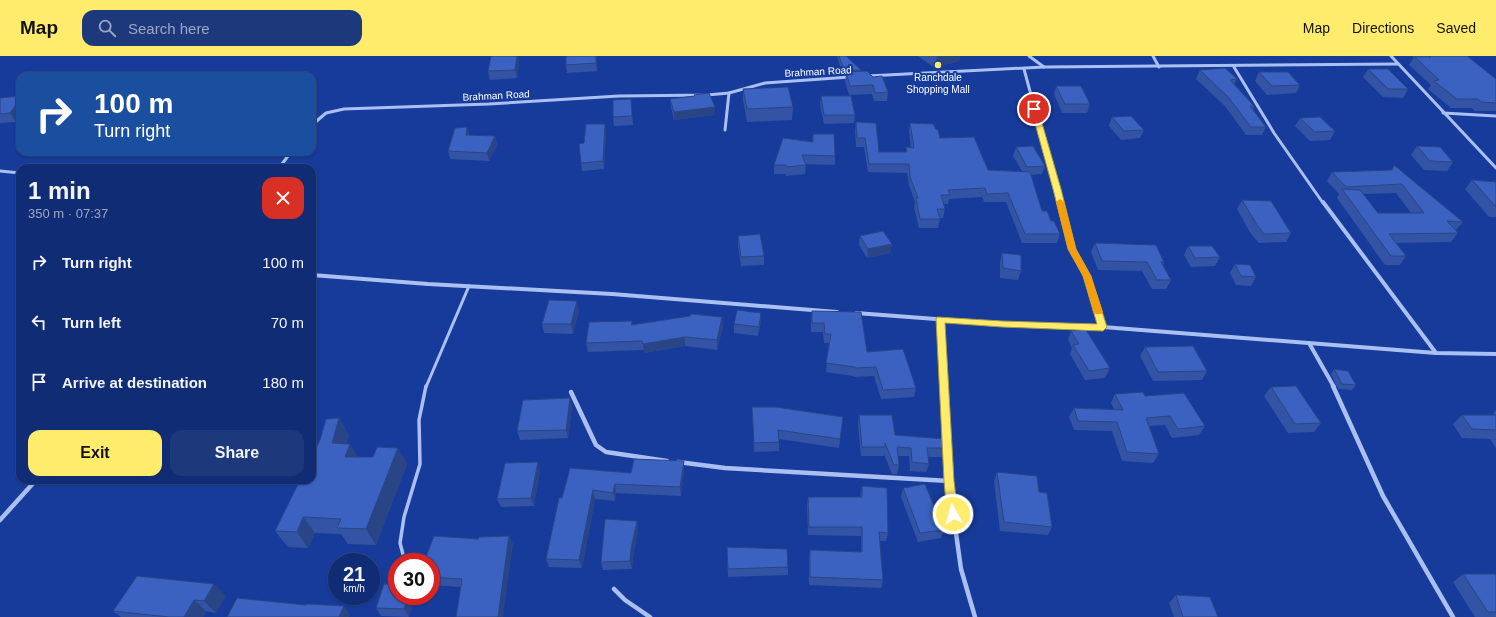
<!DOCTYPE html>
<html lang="en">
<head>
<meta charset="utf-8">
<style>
	:root { --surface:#102c74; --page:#1e387c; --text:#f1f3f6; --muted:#9ca7c5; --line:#304886; --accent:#ffeb6c }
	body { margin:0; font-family:Arial,sans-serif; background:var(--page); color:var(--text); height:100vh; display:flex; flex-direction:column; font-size:15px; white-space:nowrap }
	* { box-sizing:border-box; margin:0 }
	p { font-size:13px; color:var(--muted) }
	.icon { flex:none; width:22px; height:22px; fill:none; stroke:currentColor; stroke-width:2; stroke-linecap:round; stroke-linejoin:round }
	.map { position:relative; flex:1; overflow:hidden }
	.sheet { position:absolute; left:16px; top:108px; width:300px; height:320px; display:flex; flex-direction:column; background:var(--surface); border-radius:12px; box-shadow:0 1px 3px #0004,0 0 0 1px var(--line) }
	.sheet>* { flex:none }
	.top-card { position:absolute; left:16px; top:16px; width:300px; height:84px; border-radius:12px; box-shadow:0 1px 3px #0004,0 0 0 1px var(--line); background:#1a4fa0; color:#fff; overflow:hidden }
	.speed { position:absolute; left:328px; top:497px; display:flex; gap:8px; font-size:20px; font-weight:700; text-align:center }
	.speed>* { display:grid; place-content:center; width:52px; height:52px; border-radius:50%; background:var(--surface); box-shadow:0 1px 3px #0004,0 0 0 1px var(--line); line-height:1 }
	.speed small { font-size:10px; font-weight:400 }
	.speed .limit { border:6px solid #d22; background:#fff; color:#111 }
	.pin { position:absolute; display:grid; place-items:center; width:34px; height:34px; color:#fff; margin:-17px; border:2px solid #fff; border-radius:50%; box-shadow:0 1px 4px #0007 }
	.me { position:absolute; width:44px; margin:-22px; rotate:353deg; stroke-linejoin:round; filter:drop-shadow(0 0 3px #0008) }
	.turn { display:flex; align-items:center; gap:14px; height:84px; padding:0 12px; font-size:18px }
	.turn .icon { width:52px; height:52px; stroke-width:2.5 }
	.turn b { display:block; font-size:28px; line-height:34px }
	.round { display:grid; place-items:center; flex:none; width:42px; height:42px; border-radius:12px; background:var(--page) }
	.headline { display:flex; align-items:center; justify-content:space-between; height:68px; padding:0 12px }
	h1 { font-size:24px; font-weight:600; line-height:30px }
	.cta { display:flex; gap:8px; margin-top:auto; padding:8px 12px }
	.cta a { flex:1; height:46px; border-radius:12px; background:var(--accent); color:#111; font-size:16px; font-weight:600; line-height:46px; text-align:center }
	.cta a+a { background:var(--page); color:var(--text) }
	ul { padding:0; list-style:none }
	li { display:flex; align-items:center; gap:12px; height:60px; padding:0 12px }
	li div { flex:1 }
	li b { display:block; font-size:15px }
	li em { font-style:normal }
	header { display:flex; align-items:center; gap:24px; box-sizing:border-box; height:56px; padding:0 20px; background:var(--accent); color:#111 }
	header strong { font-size:19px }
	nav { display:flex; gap:22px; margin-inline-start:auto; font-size:14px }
	.search { width:280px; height:36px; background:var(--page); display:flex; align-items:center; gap:10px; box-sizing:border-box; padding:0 14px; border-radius:12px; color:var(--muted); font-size:15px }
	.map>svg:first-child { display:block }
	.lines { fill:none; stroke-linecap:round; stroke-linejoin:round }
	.lane-far1 { stroke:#abc0f2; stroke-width:3 }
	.lane { stroke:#abc0f2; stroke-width:3.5 }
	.street-far2 { stroke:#abc0f2; stroke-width:3 }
	.street-far1 { stroke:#abc0f2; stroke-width:4 }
	.street { stroke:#abc0f2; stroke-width:4.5 }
	.wall { fill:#3354a5; fill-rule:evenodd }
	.shaded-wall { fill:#294586 }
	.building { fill:#3b62c0; stroke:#294586 }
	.route { fill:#ffeb6c; stroke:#a69946 }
	.slow { fill:#f59e0b }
	.poi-dot { fill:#ffeb6c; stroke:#163b9a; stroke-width:1.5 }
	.labels { text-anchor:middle; stroke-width:4; stroke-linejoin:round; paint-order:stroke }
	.far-street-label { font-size:10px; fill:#fff; stroke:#163b9a }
	.far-poi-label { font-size:10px; fill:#fff; stroke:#163b9a }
</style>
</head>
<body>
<header>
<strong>Map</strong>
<div class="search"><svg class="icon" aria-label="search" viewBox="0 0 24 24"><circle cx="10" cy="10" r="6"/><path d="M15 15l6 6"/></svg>Search here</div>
<nav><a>Map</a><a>Directions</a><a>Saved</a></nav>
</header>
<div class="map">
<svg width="1496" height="561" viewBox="0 0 1496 561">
	<rect width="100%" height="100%" fill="#163b9a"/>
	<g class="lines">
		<path class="lane-far1" d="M426 331 469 230"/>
		<path class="lane" d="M405 506 400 487 404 461 420 408 419 364 426 330"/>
		<g class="street-far2">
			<path d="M1029 0 1044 11"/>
			<path d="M1153 0 1159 11"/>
			<path d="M1391 0 1496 112"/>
			<path d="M1234 11 1274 77 1323 147"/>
			<path d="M1024 13 1060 147"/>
			<path d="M867 20 1044 11 1398 8"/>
			<path d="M1443 57 1496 60"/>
			<path d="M312 69 326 57 344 53 489 48 619 40 707 39 729 37 765 27 850 21"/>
			<path d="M725 74 729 37"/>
			<path d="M279 112 291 96"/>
			<path d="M0 115 20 117"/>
		</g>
		<g class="street-far1">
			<path d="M1060 146 1072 193 1087 220 1103 271"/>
			<path d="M1323 146 1436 297"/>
			<path d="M312 219 428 228 612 238 837 256"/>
			<path d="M856 257 1002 268 1103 271 1436 297 1496 298"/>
			<path d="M940 263 944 331"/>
			<path d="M1309 287 1334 331"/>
		</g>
		<g class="street">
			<path d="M944 330 950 434 961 513 975 561"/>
			<path d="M1333 330 1383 440 1453 561"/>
			<path d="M571 336 596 389 606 396 667 405"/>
			<path d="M678 406 725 412 949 425"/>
			<path d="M0 464 36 424"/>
			<path d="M614 533 625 544 650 561"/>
		</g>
	</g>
	<g class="wall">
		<path d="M518 0 519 8 517 22 490 24 488 15Z"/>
		<path d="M597 0V15L567 17 566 9Z"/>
		<path d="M837 0H846L861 14 860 15 888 36 887 45H874L872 38 849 39 845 25 846 19H843Z"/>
		<path d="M918 0H960L959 5 935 12Z"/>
		<path d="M1413 0H1467L1496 23V55H1475L1472 52H1451L1428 33 1431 29 1409 9 1414 1Z"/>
		<path d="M1368 13 1408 33 1403 42 1383 41 1363 21Z"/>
		<path d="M1200 14 1237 23 1234 28 1254 50 1253 54 1266 71 1262 79H1246L1225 50 1196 23Z"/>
		<path d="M1259 16 1300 29 1296 37 1267 39 1255 25Z"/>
		<path d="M1056 30 1090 48 1087 57H1062L1054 38Z"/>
		<path d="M743 33 793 51 792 64 747 66 743 45Z"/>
		<path d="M694 39 715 59 674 64 671 51 670 43 694 40Z"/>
		<path d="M20 40V60L16 66 0 67V42Z"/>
		<path d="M821 40 855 59 854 67 824 68 820 49Z"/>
		<path d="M631 43 633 69 614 70 613 61Z"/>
		<path d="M1112 61 1144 74 1140 82 1121 84 1109 70Z"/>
		<path d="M1300 62 1335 75 1330 84 1310 85 1295 70Z"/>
		<path d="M856 66 879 96H906V91L911 92 909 75 910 67 940 82 988 114 1022 115 1013 100 1016 91 1045 110 1042 118 1031 119 1042 155 1051 165 1060 178 1057 187H1022L1006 146H984L982 141 949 143 948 148H943L945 153 943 162H940L938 172H919L914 151 915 146 909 129 907 117 868 116 864 91H856L855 75Z"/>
		<path d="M467 71 469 79 495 80 497 89 489 105 450 103 448 95Z"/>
		<path d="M606 76 604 113 582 115 581 107Z"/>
		<path d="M813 78 835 100V109L805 108 806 109 805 118 786 120V118H774V109L812 86Z"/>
		<path d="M1417 90 1453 106 1447 115 1424 114 1411 99Z"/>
		<path d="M1392 114 1463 166 1456 174 1458 177 1451 186 1396 187 1406 200 1400 209H1385L1337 142 1339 138 1327 125 1332 116ZM1396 137 1411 157H1378L1363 138Z"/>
		<path d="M1472 124 1496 126V161H1489L1465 133Z"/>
		<path d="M1242 144 1291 177 1286 186 1259 187 1251 178 1237 153Z"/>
		<path d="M738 180 764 200V209L741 210 738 189Z"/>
		<path d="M860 180 892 188 890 197 867 202 859 189Z"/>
		<path d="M1095 187 1164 206 1163 210 1171 224 1166 233H1152L1142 215 1098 214 1091 196Z"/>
		<path d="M1188 190 1220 201 1215 210 1191 211 1184 199Z"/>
		<path d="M1002 197 1021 215 1018 224 1000 222V206Z"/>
		<path d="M1235 208 1256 221 1251 230 1236 229 1230 217Z"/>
		<path d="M579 254 573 278 544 277 542 268Z"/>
		<path d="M812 255 867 296 916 332 914 341 881 343 874 320 854 321 853 320 826 316 829 287H824L823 276H811V264Z"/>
		<path d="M722 261 723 270 717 294 685 290 644 297V294L588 296 586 287 632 265V269Z"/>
		<path d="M761 266 758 280 734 277V268Z"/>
		<path d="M1071 275 1110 312 1105 322 1085 324 1070 298 1072 292 1068 284Z"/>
		<path d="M1145 291 1207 315 1202 324 1153 325 1140 300Z"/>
		<path d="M1334 313 1356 329 1352 334 1338 333 1331 318Z"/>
		<path d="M1271 331 1321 367 1314 376 1288 377 1264 340Z"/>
		<path d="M1115 338 1145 340 1205 370 1199 379 1172 382 1165 369 1149 370 1159 398 1153 407 1122 405 1112 375 1074 374 1069 361 1074 352 1114 353 1111 347Z"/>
		<path d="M570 342 572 351 568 382 520 384 517 375Z"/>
		<path d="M752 351 843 361 839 392 779 383V395L754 396Z"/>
		<path d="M1496 354V392L1490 383 1462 382 1453 368 1462 359H1495L1493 357Z"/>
		<path d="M859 359 895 379 944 392 942 401H928L929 408 926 416 910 415 909 400H898L899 409 897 418H892L884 398V400H861L858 368Z"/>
		<path d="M339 362 349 379 346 388 358 401H373L398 392 407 408 376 489 348 488 341 478 315 477 308 492 288 491 275 475Z"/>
		<path d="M684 405V414L681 440 616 437 615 445 595 443 582 512 549 511 546 503 562 442 631 417Z"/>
		<path d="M540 415 534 450 501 451 497 443Z"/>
		<path d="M997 416 1039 436 1052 471 1048 479 1000 475 994 425Z"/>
		<path d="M862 430 888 477 886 485H879L883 524 881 532 809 529V502L810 494 861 496V480L808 479 807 449 808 441H860Z"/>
		<path d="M903 432 944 474 941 482 918 486 901 441Z"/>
		<path d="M637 465 638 474 633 501 632 513 603 514 601 506Z"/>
		<path d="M509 480 513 488 461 531 431 529V506L478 483Z"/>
		<path d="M727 491 788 511V519L728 521Z"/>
		<path d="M1463 518H1496V561H1475L1453 526Z"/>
		<path d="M137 520 226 540 216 557 206 555 203 561H121L113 555Z"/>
		<path d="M397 528 409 561 381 560 376 552Z"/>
		<path d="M1176 539 1218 561H1174L1169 547Z"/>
	</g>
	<g class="shaded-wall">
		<path d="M515 0H518L519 8 517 22 515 14Z"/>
		<path d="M596 0H597V15L596 7Z"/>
		<path d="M937 0H960L959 5 935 12Z"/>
		<path d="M20 43V60L16 66 10 57Z"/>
		<path d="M715 51V59L674 64V56Z"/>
		<path d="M605 68 606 76 604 113 603 105Z"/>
		<path d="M467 71 469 79V88L466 79Z"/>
		<path d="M495 80 497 89 489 105 487 97Z"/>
		<path d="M892 188 890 197 867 202 868 193Z"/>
		<path d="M577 245 579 254 573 278 571 268Z"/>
		<path d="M761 257V266L758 280 759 271Z"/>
		<path d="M722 261 723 270 717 294V284Z"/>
		<path d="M685 281V290L644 297 643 288Z"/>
		<path d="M570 342 572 351 568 382 566 374Z"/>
		<path d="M339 362 349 379 342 404 332 387Z"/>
		<path d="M350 388 360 404 345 401Z"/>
		<path d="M398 392 407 408 376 489 366 473Z"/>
		<path d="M684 405V414L681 440 680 431Z"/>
		<path d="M538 406 540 415 534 450 531 442Z"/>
		<path d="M615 428 616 437 615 445 613 437Z"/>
		<path d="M593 434 595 443 582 512 579 504Z"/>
		<path d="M303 461 315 477 308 492 297 476Z"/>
		<path d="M637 465 638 474 633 501 632 513 630 505 631 493Z"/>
		<path d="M509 480 513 488 503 561H498Z"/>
		<path d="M214 528 226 540 216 557 204 545Z"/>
		<path d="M408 540H416L409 561 404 553Z"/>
		<path d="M194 544 206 555 203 561H184Z"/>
		<path d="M344 550 350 558 349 561H339Z"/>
	</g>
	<g class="building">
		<path d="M491 0H517L515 14 488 15Z"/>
		<path d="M566 0H596V7L566 9Z"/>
		<path d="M839 0H846L861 14H844Z"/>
		<path d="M1429 0H1467L1496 23V47L1481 46 1478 43H1457L1434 25 1439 24 1415 1H1431Z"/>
		<path d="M1225 12 1237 23 1230 24 1254 50H1250L1266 71H1251L1229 42 1200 14Z"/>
		<path d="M1368 13H1388L1408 33H1388Z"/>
		<path d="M867 15 873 21 882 20 888 36 875 37 873 29 850 30 846 16Z"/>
		<path d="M1259 16H1288L1300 29 1272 30Z"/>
		<path d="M1056 30H1081L1090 48H1065Z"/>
		<path d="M788 31 793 51 747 53 743 33Z"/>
		<path d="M709 37 715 51 674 56 670 43 695 40 694 39Z"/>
		<path d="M20 40V43L10 57 0 58V42Z"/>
		<path d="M821 40H851L855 59H824Z"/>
		<path d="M631 43 632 60 613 61V44Z"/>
		<path d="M1131 60 1144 74 1124 75 1112 61Z"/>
		<path d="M1320 61 1335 75 1315 76 1300 62Z"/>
		<path d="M856 66 876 67 879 96H907L906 91 914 92 910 67 933 68 936 73 938 74 940 82 974 81 988 114 1030 116 1042 155H1047L1051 165H1054L1060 178H1025L1008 137 987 138 985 132 948 134 950 139H941L945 153H937L940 163H920L916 142H918L910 121 909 108H869L865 82H857Z"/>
		<path d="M586 68H605L603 105 581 107 579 88 584 87Z"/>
		<path d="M467 71 466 79 495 80 487 97 448 95 455 72Z"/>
		<path d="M813 78H834L835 100 802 99 806 109 787 111 786 109H774L783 82 813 86Z"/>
		<path d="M1033 90 1045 110 1027 111 1016 91Z"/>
		<path d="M1417 90 1440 91 1453 106 1430 105Z"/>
		<path d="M1394 109 1463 166 1447 165 1458 177 1389 178 1406 200H1391L1342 133 1360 134 1378 157H1424L1402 128 1346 131 1332 116 1392 114Z"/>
		<path d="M1472 124 1496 126V151Z"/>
		<path d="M1242 144 1271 145 1291 177 1264 178 1257 169Z"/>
		<path d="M883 175 892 188 868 193 860 180Z"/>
		<path d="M760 178 764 200 741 201 738 180Z"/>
		<path d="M1095 187 1156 189 1164 206H1161L1171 224H1157L1147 206 1102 205Z"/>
		<path d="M1188 190H1212L1220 201 1195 202Z"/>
		<path d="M1002 197 1021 199V215L1003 212Z"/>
		<path d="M1235 208 1250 209 1256 221 1241 220Z"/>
		<path d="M549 244 577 245 571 268H542Z"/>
		<path d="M737 254 761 257 759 271 734 268Z"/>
		<path d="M812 255 861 256 867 296 903 293 916 332 883 334 876 311 855 312V311L826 307 831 278H825L824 267H812Z"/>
		<path d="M691 258 722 261 717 284 685 281 643 288 642 285 586 287 589 266 632 265 631 269 690 260Z"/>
		<path d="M1086 274 1110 312 1089 315 1073 289 1079 288 1071 275Z"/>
		<path d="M1193 290 1207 315 1158 316 1145 291Z"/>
		<path d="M1334 313 1348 315 1356 329 1342 328Z"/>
		<path d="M1296 330 1321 367 1295 368 1271 331Z"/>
		<path d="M1143 336 1145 340 1184 337 1205 370 1178 373 1170 360 1146 362 1159 398 1127 396 1117 366 1078 365 1074 352 1123 354 1115 338Z"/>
		<path d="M570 342 566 374 517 375 523 344Z"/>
		<path d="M752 351H776L843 361 840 383 778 374 779 386 754 387Z"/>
		<path d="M859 359H892L895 379 945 383 944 392H927L929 408 912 406 911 392 897 391 899 409H894L885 387V391H862Z"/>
		<path d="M1462 359H1496V374L1472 373Z"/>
		<path d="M339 362 332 387 350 388 345 401H373L377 391 398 392 366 473 337 472 341 463 303 461 297 476 275 475 300 424H312V400L320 384 326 363Z"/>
		<path d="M634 403 684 405 680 431 615 428 613 437 593 434 579 504 546 503 559 442H562L570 412 631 417Z"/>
		<path d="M538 406 531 442 497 443 505 407Z"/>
		<path d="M997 416 1037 420 1039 436 1047 437 1052 471 1004 466Z"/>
		<path d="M925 428 944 474 920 477 903 432Z"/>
		<path d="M862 430 887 432 888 477 879 476 883 524 810 521V494L862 496V471H809L808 441H862Z"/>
		<path d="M605 463 637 465 631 493 630 505 601 506Z"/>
		<path d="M434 480 478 483 479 481 509 480 498 561H456L462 523 431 521V506H424Z"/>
		<path d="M727 491 787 493 788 511 728 513Z"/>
		<path d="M1463 518H1496V556H1488Z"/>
		<path d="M137 520 214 528 204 545 194 544 184 561H169L113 555Z"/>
		<path d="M384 528H397V540H408L404 553 376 552Z"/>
		<path d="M1176 539 1210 541 1218 561H1183Z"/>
		<path d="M237 542 306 549 307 548 344 550 339 561H227Z"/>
	</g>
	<path class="route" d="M1034 51 1038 53 1061 133 1076 193 1091 220 1107 271 1103 275 1002 271 945 267 954 425 958 458 957 462 953 463 949 462 947 458 944 425 936 263 937 261 1002 265 1097 268 1083 220 1068 193 1053 133 1031 53Z"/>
	<path class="slow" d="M1060 143 1064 146 1076 193 1091 220 1103 256 1101 258H1095L1094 256 1083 220 1068 193 1056 146Z"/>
	<circle class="poi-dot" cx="938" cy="9" r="4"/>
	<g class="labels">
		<g class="far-street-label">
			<text transform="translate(818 15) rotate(-3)" y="4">Brahman Road</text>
			<text transform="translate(496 39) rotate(-3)" y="4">Brahman Road</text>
		</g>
		<g class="far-poi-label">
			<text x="938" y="25">Ranchdale<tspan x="938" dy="12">Shopping Mall</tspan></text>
		</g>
	</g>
</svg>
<div class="speed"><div>21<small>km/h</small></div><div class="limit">30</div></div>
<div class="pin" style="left:1034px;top:53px;background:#d93025"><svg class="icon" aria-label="arrive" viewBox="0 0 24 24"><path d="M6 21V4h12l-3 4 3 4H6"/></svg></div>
<svg class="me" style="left:953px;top:458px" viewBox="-20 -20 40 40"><circle r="17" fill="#ffeb6c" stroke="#fff" stroke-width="3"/><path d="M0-11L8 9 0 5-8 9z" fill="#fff"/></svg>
<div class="top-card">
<div class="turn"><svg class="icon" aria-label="right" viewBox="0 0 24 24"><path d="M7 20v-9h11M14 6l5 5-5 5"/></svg><div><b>100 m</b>Turn right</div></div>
</div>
<section class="sheet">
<div class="headline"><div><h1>1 min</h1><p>350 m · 07:37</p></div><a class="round" style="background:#d93025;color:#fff"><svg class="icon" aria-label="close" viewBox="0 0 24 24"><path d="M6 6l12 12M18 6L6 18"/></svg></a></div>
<ul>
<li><svg class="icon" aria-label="right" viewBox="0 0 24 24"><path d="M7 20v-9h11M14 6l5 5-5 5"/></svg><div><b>Turn right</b></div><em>100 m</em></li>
<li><svg class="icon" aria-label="left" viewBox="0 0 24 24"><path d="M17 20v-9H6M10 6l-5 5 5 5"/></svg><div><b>Turn left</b></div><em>70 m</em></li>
<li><svg class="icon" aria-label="arrive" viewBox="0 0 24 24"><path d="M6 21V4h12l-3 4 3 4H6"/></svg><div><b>Arrive at destination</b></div><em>180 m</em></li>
</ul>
<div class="cta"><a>Exit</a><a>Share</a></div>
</section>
</div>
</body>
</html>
